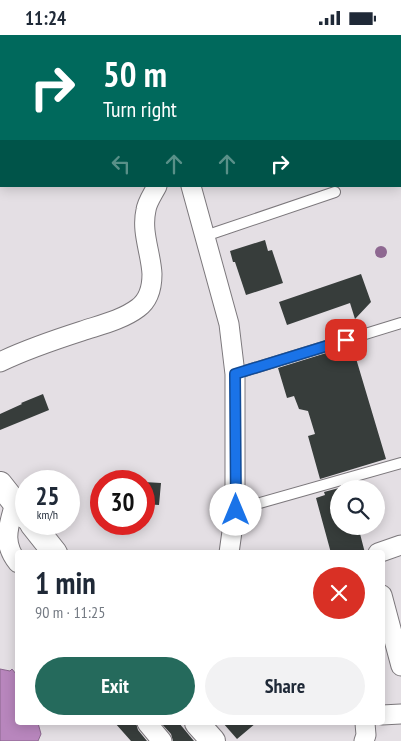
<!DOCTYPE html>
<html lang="en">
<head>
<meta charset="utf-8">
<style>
	:root { --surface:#fff; --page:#f2f2f3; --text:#1f2937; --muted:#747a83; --accent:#256a5c }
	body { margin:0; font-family:"PT Sans Narrow",sans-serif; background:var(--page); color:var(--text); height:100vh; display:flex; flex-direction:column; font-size:19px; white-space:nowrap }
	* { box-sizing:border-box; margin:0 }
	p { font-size:16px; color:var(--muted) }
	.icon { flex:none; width:28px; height:28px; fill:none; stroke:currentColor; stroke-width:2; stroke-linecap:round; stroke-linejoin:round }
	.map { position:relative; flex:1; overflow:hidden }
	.side { position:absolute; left:15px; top:515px; width:370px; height:175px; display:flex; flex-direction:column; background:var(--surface); border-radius:5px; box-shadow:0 2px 12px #0003 }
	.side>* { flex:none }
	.top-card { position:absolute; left:0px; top:0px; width:401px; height:152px; box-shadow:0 2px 12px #0003; background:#00695c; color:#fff; overflow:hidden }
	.tools { position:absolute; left:330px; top:445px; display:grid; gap:10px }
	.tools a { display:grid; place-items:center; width:55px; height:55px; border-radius:50%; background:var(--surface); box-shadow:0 2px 12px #0003; font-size:25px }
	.speed { position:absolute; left:15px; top:435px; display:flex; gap:10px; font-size:25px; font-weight:700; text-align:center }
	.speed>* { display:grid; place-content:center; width:65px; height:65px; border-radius:50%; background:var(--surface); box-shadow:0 2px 12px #0003; line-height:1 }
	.speed small { font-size:12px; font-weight:400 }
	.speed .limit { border:8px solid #d22; background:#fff; color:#111 }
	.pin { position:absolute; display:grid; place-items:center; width:42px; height:42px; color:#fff; margin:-21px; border-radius:10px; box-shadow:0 2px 8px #0006 }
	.me { position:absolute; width:55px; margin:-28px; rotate:0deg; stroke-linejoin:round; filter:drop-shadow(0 0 4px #0008) }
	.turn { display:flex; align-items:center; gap:18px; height:105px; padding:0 20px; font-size:22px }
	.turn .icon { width:65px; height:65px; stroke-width:2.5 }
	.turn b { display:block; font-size:35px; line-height:42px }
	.lanes { display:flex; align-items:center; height:48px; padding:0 20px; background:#0003; justify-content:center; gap:25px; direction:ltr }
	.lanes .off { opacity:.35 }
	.round { display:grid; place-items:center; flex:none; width:52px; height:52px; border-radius:26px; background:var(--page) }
	.overview { display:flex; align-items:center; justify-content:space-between; height:85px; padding:0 20px }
	h1 { font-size:30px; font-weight:700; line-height:38px }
	.cta { display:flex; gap:10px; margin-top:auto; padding:10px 20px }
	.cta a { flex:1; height:58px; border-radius:30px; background:var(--accent); color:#fff; font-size:20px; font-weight:700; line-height:58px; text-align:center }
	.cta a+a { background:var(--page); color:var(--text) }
	.status { display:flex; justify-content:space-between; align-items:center; height:35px; padding:0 25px; background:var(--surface); direction:ltr }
	.status svg { height:14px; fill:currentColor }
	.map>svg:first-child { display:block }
	.water { fill:#b886bd; stroke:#8a668d }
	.building { fill:#373d3b }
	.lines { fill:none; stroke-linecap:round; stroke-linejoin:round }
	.service-casing { stroke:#7c787c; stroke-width:12 }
	.minor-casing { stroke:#7c787c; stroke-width:21 }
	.tertiary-casing { stroke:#7c787c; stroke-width:26 }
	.service { stroke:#fff; stroke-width:10 }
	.minor { stroke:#fff; stroke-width:19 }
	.tertiary { stroke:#fff; stroke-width:24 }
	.tree { fill:#8e6891 }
	.route-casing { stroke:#114b97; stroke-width:12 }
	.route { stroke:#1a73e8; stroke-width:9 }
</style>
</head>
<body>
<div class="status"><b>11:24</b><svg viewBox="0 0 49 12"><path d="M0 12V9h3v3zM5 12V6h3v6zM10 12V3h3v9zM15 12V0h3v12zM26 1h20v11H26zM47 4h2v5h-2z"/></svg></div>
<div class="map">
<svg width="401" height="706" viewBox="0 0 401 706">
	<rect width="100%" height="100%" fill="#e4dfe4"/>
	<path class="water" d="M0 634 10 636 12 634 16 639H17L18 688H38L41 699 38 706H0Z"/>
	<g class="building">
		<path d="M265 205 268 216 272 215 283 248 246 260 235 227H233L230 216Z"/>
		<path d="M361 239 371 267 355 284 350 268 287 290 279 267Z"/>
		<path d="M352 310 386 424 320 444 308 401 315 399 308 376 299 374 294 361 287 363 278 333Z"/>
		<path d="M43 359 49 375 0 395V379L22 369 21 368Z"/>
		<path d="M144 447 161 448 159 470 144 469Z"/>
		<path d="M339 453V491H358L365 518H331L316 463 325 460 324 457Z"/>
		<path d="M115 688H136L138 695 147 706H131Z"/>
		<path d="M161 688H179L194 706H173L171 699Z"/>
		<path d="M223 688H256L237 704Z"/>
	</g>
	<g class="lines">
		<g class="service-casing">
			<g id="service">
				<path d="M205 201 335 157"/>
				<path d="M235 339 401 288"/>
				<path d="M235 475 401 428"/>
			</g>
		</g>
		<g class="minor-casing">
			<g id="minor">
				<path d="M115 0V1"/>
				<path d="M147 0V1"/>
				<path d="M191 151 229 289 235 339V475L229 518"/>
				<path d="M0 327C27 314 54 305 82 296 100 290 122 285 138 273 149 265 152 252 152 239 151 218 141 197 146 175 147 167 153 159 157 151"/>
				<path d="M15 468C9 491 1 507 18 528"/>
				<path d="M378 518 401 510"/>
				<path d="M382 560 401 631"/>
				<path d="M382 680 401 679"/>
				<path d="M147 688 162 706"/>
				<path d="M364 706 366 700 365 688"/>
			</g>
		</g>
		<g class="tertiary-casing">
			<g id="tertiary">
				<path d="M0 449 26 482"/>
				<path d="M32 489 55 518"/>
				<path d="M197 688 213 706"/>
			</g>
		</g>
		<use href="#service" class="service"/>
		<use href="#minor" class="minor"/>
		<use href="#tertiary" class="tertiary"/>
	</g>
	<circle class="tree" cx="381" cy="217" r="6"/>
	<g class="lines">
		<g class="route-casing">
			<path id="route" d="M236 475 235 339 346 305"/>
		</g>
		<use href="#route" class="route"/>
	</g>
</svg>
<div class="tools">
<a><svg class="icon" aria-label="search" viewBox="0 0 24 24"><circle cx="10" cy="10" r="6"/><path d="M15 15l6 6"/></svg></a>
</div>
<div class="speed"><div>25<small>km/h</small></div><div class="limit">30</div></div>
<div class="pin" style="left:346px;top:305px;background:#d93025"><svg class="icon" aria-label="arrive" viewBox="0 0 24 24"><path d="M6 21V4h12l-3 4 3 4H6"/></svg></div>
<svg class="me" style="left:236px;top:475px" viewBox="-20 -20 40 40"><circle r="19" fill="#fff"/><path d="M0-13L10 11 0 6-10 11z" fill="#1a73e8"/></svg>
<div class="top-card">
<div class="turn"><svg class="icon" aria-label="right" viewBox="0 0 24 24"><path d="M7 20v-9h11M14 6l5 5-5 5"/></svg><div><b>50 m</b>Turn right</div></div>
<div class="lanes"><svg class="icon off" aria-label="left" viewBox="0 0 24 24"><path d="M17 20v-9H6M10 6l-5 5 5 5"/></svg><svg class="icon off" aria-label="ahead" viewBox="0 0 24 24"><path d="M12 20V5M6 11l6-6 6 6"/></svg><svg class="icon off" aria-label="ahead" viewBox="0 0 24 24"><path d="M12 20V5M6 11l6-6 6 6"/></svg><svg class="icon" aria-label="right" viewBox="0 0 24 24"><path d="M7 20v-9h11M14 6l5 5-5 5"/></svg></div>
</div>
<section class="side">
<div class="overview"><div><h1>1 min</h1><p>90 m · 11:25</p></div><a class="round" style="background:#d93025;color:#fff"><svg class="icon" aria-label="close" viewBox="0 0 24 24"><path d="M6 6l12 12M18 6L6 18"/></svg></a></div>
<div class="cta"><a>Exit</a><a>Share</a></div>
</section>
</div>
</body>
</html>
